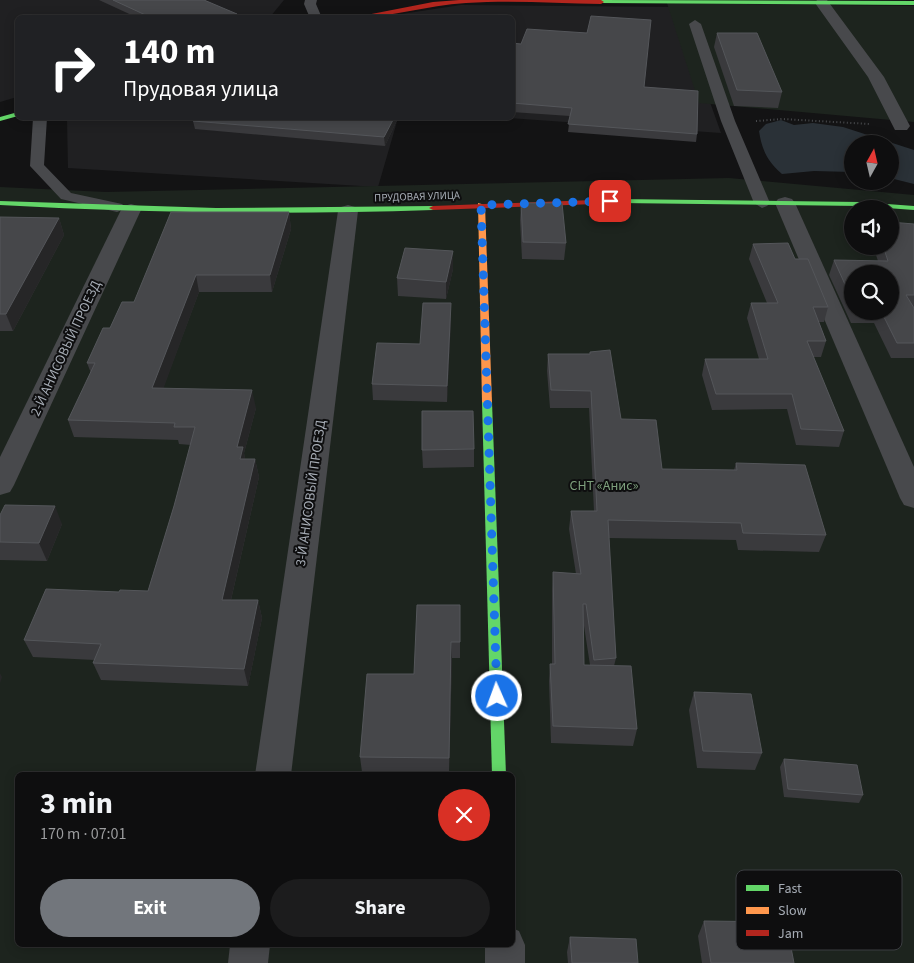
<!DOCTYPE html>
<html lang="en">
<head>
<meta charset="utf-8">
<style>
	:root { --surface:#0e0e0f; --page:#1c1c1d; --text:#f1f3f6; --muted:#9b9c9e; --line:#2e2e2f; --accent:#72767c }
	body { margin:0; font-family:"Source Sans 3",sans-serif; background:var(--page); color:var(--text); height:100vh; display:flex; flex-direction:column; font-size:19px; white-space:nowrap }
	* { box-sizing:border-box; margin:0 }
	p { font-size:16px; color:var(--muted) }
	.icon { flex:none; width:28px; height:28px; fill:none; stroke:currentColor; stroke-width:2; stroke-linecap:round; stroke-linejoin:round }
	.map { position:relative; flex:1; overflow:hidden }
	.side { position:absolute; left:15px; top:772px; width:500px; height:175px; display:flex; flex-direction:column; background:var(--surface); border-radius:8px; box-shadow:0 2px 12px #0003,0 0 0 1px var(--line) }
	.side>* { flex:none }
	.guide { position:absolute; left:15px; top:15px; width:500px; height:105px; border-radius:8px; box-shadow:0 2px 12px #0003,0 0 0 1px var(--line); background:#202124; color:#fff; overflow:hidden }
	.needle { width:32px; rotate:8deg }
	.buttons { position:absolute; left:844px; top:135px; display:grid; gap:10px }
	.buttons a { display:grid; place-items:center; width:55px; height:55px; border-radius:50%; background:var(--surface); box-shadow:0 2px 12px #0003,0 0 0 1px var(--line); font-size:25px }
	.pin { position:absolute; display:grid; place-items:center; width:42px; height:42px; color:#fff; margin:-21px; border-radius:10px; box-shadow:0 2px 8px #0006 }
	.me { position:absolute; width:55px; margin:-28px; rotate:358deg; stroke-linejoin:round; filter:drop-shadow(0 0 4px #0008) }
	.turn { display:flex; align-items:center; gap:18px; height:105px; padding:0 25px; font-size:22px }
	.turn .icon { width:65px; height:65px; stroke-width:2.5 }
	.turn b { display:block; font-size:35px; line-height:42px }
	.round { display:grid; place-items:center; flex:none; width:52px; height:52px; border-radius:26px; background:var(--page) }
	.headline { display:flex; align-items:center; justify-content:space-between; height:85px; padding:0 25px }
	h1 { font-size:30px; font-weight:700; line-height:38px }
	.primary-button { display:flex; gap:10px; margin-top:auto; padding:10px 25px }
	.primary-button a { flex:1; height:58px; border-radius:30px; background:var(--accent); color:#fff; font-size:20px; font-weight:700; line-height:58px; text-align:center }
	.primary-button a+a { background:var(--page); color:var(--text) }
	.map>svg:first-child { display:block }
	.built { fill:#202022 }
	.green { fill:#1d241e; fill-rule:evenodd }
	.water { fill:#2a3137 }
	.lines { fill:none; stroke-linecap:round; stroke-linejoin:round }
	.path { stroke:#494b4e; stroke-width:2; stroke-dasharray:1 2.5; stroke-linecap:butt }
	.lane { fill:#48494c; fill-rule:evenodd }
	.street { fill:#48494c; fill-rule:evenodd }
	.fast { fill:#63d668; fill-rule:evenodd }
	.slow { fill:#ff974d; fill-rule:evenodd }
	.jam { fill:#b3261e; fill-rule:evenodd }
	.wall { fill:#3a3a3d; fill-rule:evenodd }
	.shaded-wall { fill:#262627 }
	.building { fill:#46474a; stroke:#54565a }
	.route { stroke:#1a73e8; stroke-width:9; stroke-dasharray:0 16.2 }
	.labels { text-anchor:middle; stroke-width:4; stroke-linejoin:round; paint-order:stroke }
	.far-street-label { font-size:11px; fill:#a5abb4; stroke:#0e0e0f }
	.street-label { font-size:14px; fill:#a5abb4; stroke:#0e0e0f }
	.park-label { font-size:14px; fill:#7d9f7c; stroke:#0e0e0f }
	.key { fill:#0e0e0f; stroke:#3b3d41; stroke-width:1 }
	.key-label { font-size:14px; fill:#a5abb4 }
</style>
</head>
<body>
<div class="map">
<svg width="914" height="963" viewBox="0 0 914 963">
	<rect width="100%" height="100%" fill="#131314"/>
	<g class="built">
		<path d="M0 0H284L270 17 18 18 17 97 0 102Z"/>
		<path d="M461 5 676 7 721 133 509 118H512V18H375Z"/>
		<path d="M67 118H398L378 187 68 168Z"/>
	</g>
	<g class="green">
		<path d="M667 3 914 6V122L699 103Z"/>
		<path d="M729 178 914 195V963H0V187L106 192ZM852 209H890V246H852ZM852 274H890V311H852ZM18 775H512V945H18Z"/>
	</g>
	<path class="water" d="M781 120 794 125 813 123 843 127 914 150V184L890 178V144H852V172L814 171 782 174C767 161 762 150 759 131L766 124Z"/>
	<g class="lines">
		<path class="path" d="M756 121 782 119 870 124"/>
		<g class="lane">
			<path d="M305 0H317L316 4 322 18H310L304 4Z"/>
			<path d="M695 20 701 24 735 121 770 203 767 206 762 208 754 203 721 121 689 24Z"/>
			<path d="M33 118H47L44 165 71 193 122 204 125 207 122 210 117 212 61 199 30 166Z"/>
		</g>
		<g class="street">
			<path d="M817 0H827L884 77 910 126 907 130H895L868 77 815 3Z"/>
			<path d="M785 197 792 199 795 203 914 467V508L904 505 900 498 775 203 778 199Z"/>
			<path d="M131 204 138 206 141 210 14 485 10 492 0 495V457L121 210 124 206Z"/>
			<path d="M348 205 355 207 358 211 291 775H255L338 211 341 207Z"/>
			<path d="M512 928 519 931 525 945V963H485V945H512Z"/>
			<path d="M230 945H270L268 963H228Z"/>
		</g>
		<g class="fast">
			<path d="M601 0 914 1V5L599 3V1Z"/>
			<path d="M18 112V116L0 121V117Z"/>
			<path d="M616 199 860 202 914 206V210L860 206 619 203 615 201Z"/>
			<path d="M0 201 216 208 433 206 437 208 433 210C288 215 144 213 0 205Z"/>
			<path d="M487 399 492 402 506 775H492L482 402Z"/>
		</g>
		<path class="slow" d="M478 203 485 205 492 402 487 405 482 402Z"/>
		<g class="jam">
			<path d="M459 0H601L604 2 601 4C556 3 510 0 466 3 427 5 390 18 351 18L433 2Z"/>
			<path d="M619 199 623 201 622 203 433 210 429 208 433 206Z"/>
		</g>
	</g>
	<g class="wall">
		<path d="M99 0H204L237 18H138Z"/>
		<path d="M717 33 782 92 778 108 734 106 714 47Z"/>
		<path d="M512 43 644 87 697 134 696 142 568 132 570 116 512 112Z"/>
		<path d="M398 118 385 146 195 129 193 121Z"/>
		<path d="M521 203 566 243 564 260 522 259 520 220Z"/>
		<path d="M289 212 291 229 272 292H199L163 388 256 408 244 453 245 459H255L259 477 231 600H258L262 618 248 686 101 680 93 663 95 660 33 657 24 640 119 592 148 591 174 506 191 445 179 444 178 440 74 437 68 420 91 373 87 363 110 328 134 302Z"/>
		<path d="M0 217 59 218 64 235 13 331H0Z"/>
		<path d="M914 224V358H891L874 323H851L829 275 834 260 878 261 873 246H890ZM852 274 890 311H852Z"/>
		<path d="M753 244 795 259 828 307 824 322H819L826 341 821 357H813L844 431 839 447 796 445 787 409 712 410 702 375 705 359H759L747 318 751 303H767L749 259Z"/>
		<path d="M453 251V269L446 299 398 296 397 278Z"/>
		<path d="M451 319 447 402 373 400 372 384 420 344Z"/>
		<path d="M548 354H589L621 419 662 469 734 470 736 463 826 535 819 552 738 550 736 540 609 538 616 658 614 666 637 729 633 746 551 743 549 681 550 664H552V590L553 572 576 574 569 529 571 511H594L589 408H550L547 371ZM584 626 590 665H584Z"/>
		<path d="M474 449V467L423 468 422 450Z"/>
		<path d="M0 515 62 524 47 561 0 560Z"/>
		<path d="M460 605V658H452L449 773 362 772 360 757Z"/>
		<path d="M694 692 762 753 755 770 697 768 689 710Z"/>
		<path d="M784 759 863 795 859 803 784 797 780 767Z"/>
		<path d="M704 921 794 963H702L698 936Z"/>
		<path d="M570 937 638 963H568L567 952Z"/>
	</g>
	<g class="shaded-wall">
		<path d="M237 14V18H227Z"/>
		<path d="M394 118H398L385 146 384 137Z"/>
		<path d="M289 212 291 229 272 292 270 275Z"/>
		<path d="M59 218 64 235 13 331 6 314Z"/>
		<path d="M453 251V269L446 299V282Z"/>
		<path d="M196 275 199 292 157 406 152 388Z"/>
		<path d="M451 303V319L447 402V386Z"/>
		<path d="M252 390 256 408 244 453 246 464 244 477 237 447Z"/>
		<path d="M255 459 259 477 227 617 222 600Z"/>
		<path d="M55 506 62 524 47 561 39 543Z"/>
		<path d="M258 600 262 618 248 686 244 669Z"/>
		<path d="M451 642 452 658 449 773V758Z"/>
		<path d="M0 673 2 677 0 683Z"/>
	</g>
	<g class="building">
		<path d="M113 0H204L237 14 227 18H152Z"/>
		<path d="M591 16 651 20 644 87 698 91 697 134 568 124 572 108 512 103V43L521 44 527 29 587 33Z"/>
		<path d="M717 33H757L782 92 737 90Z"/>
		<path d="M195 118H394L384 137 193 121Z"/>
		<path d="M521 203H562L566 243 523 242Z"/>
		<path d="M171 212H289L270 275H196L152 388 252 390 237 447H243L240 459H255L222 600H258L244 669 93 663 101 644 24 640 46 589 119 592 120 590 148 591 174 506 195 427H174L175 423 68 420 95 363H87L103 328H110L122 302H134Z"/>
		<path d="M0 217 59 218 6 314H0Z"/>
		<path d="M890 222 914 224V295H906L914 308V343H897L881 311H890V274H852V300L834 260 888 261 883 246H890Z"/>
		<path d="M788 243 795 259H808L828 307H813L826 341H807L844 431 801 429 792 394H716L705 359H768L751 303H778L753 244Z"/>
		<path d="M405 248 453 251 446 282 397 278Z"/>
		<path d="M423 303H451L447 386 372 384 377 343 420 344Z"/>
		<path d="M610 350 621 419 656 420 662 469 737 470 736 463 805 465 826 535 743 533 741 523 608 520 616 658 594 660 586 604H583L584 665 631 666 637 729 553 726 550 664H555L553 572 581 574 571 511H597L591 391 551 390 548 354H590V352Z"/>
		<path d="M422 411H473L474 449 422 450Z"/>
		<path d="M5 505 55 506 39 543 0 542V515Z"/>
		<path d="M417 605H460V642H451L449 758 360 757 367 674H414Z"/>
		<path d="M694 692 751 694 762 753 703 751Z"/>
		<path d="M784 759 857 765 863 795 788 789Z"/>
		<path d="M704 921 786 922 794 963H711Z"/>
		<path d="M570 937 636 939 638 963H572Z"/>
	</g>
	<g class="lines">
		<path class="route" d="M497 696 481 205 610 201"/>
	</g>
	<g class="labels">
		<g class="far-street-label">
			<text transform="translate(417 196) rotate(-2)" y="4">ПРУДОВАЯ УЛИЦА</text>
		</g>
		<g class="street-label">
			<text transform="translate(65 348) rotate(-65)" y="5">2-Й АНИСОВЫЙ ПРОЕЗД</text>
			<text transform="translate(310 493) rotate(-82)" y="5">3-Й АНИСОВЫЙ ПРОЕЗД</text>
		</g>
		<g class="park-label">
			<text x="604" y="490">СНТ «Анис»</text>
		</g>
	</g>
	<rect x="736" y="870" width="166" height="80" rx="8" class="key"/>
	<rect x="746" y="885" width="23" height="6" fill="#63d668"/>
	<rect x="746" y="907" width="23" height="7" fill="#ff974d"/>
	<rect x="746" y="930" width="23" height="6" fill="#b3261e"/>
	<g class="key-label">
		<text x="778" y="893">Fast</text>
		<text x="778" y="915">Slow</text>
		<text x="778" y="938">Jam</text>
	</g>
</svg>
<div class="buttons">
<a><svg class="needle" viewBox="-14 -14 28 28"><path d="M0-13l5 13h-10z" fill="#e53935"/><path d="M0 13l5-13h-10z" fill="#9b9c9e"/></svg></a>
<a><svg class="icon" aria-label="sound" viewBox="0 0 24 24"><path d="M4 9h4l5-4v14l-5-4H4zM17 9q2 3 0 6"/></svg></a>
<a><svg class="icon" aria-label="search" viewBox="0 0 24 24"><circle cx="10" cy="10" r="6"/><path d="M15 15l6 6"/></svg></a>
</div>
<div class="pin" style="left:610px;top:201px;background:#d93025"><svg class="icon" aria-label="arrive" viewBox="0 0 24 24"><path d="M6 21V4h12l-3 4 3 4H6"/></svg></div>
<svg class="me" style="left:497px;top:696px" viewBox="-20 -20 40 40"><circle r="17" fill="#1a73e8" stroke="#fff" stroke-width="3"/><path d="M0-11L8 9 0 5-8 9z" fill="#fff"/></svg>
<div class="guide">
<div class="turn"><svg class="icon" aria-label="right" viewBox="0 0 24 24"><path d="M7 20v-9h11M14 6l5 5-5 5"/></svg><div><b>140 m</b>Прудовая улица</div></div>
</div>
<section class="side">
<div class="headline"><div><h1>3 min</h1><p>170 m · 07:01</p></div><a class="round" style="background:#d93025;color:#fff"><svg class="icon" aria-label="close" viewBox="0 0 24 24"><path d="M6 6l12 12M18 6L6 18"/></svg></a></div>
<div class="primary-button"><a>Exit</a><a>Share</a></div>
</section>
</div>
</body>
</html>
